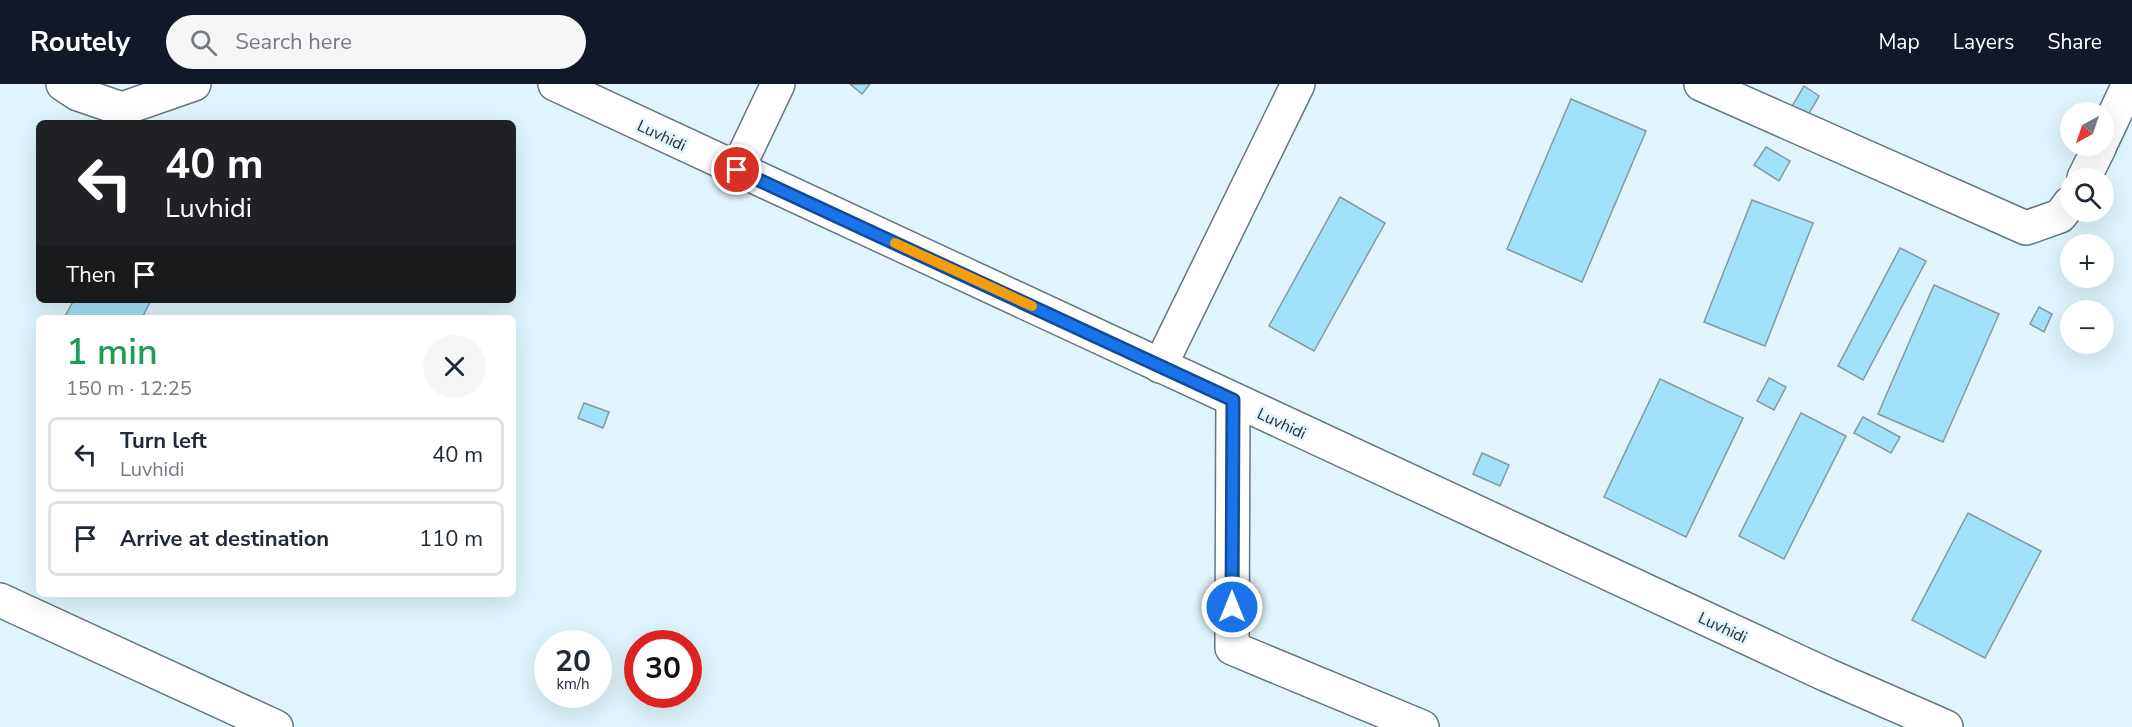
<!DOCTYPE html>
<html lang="en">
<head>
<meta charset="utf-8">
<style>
	:root { --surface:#fff; --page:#f6f6f7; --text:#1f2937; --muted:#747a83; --line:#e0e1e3; --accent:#111827 }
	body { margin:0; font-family:"Nunito Sans",sans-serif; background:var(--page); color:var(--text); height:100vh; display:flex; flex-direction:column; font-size:22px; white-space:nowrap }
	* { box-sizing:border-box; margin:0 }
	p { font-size:20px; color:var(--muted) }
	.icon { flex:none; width:33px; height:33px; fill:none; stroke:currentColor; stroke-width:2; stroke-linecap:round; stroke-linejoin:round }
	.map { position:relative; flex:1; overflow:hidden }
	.panel { position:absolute; left:36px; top:231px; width:480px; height:282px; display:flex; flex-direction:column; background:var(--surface); border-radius:9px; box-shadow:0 6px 24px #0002 }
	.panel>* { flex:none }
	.banner { position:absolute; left:36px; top:36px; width:480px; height:183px; border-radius:9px; box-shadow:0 6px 24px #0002; background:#202124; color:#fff; overflow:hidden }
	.needle { width:39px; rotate:220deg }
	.controls { position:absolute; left:2060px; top:18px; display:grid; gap:12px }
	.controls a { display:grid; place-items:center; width:54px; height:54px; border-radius:50%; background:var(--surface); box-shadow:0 6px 24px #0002; font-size:30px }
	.speed { position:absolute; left:534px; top:546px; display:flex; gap:12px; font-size:30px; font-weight:700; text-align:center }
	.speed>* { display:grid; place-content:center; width:78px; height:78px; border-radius:50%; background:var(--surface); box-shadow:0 6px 24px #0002; line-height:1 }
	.speed small { font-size:15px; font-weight:400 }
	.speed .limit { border:9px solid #d22; background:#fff; color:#111 }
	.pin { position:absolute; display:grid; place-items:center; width:51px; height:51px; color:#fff; margin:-26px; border:3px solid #fff; border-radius:50%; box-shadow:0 2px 6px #0007 }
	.me { position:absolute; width:66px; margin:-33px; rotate:0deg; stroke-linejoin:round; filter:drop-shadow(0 0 4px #0008) }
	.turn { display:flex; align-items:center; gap:21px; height:126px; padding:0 30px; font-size:27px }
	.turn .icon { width:78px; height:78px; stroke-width:2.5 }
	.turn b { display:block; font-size:42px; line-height:51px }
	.then { display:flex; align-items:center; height:57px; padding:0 30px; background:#0003; gap:12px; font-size:22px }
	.round { display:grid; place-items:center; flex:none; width:63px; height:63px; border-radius:32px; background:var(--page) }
	.headline { display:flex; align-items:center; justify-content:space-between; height:102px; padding:0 30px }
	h1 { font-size:36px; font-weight:600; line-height:45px; color:#1e9e55 }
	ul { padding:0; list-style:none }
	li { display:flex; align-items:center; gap:18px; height:75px; margin:0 12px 9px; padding:0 18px; border:3px solid var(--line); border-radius:9px }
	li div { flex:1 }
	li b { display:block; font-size:22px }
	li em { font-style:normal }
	header { display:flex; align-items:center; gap:36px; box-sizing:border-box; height:84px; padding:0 30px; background:var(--accent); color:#fff }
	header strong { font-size:28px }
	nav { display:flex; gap:33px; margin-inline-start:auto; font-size:21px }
	.search { width:420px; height:54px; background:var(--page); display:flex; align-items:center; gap:15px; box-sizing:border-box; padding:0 21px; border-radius:33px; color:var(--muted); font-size:22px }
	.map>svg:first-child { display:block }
	.building { fill:#a1e1fa; stroke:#8699a0; stroke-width:1.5 }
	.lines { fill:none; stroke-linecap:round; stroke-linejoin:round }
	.minor-casing { stroke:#66787f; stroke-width:36 }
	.minor { stroke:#fff; stroke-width:33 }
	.route-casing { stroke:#114b97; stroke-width:15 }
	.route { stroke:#1a73e8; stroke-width:10 }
	.slow { stroke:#f59e0b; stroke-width:10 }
	.labels { text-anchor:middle; stroke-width:5; stroke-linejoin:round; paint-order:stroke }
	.street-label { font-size:16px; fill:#283033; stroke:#dff4fc }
</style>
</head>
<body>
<header>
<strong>Routely</strong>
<div class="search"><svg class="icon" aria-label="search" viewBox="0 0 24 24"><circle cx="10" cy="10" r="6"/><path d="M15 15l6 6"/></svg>Search here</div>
<nav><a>Map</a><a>Layers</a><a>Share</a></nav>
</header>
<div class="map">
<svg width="2132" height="643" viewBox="0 0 2132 643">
	<rect width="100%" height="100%" fill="#dff4fc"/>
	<g class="building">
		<path d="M850 0H870L862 10Z"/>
		<path d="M1804 2 1819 12 1807 33 1791 24Z"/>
		<path d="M1571 15 1646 47 1582 198 1507 165Z"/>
		<path d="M1766 63 1790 77 1779 97 1754 81Z"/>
		<path d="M1340 113 1385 139 1314 267 1269 242Z"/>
		<path d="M1752 116 1813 139 1765 262 1704 238Z"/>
		<path d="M1900 164 1926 177 1863 296 1838 282Z"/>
		<path d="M1934 201 1999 230 1943 358 1878 330Z"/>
		<path d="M74 216H151L142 234H64Z"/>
		<path d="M2039 223 2052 230 2044 248 2030 240Z"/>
		<path d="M1769 294 1786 303 1774 326 1757 317Z"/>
		<path d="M1660 295 1743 334 1686 453 1604 413Z"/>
		<path d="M584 319 609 328 603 344 578 334Z"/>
		<path d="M1801 329 1846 352 1784 475 1739 452Z"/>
		<path d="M1863 333 1900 353 1891 369 1854 349Z"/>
		<path d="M1482 369 1509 381 1500 402 1473 390Z"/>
		<path d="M1968 429 2041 467 1985 574 1912 536Z"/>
	</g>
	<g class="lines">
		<g class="minor-casing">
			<g id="minor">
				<path d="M63 0 78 10 122 25 194 0"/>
				<path d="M555 0 1827 591 1946 643"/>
				<path d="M1701 0 2026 144 2060 132 2070 119"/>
				<path d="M2103 55 2129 0"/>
				<path d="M737 86 778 0"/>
				<path d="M2084 94 2100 62"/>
				<path d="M1160 282 1298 0"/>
				<path d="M1233 316 1232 564 1422 643"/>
				<path d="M0 516 276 643"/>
			</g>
		</g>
		<use href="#minor" class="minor"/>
	</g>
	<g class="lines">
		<g class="route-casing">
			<path id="route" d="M737 86 1233 316 1232 523"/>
		</g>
		<use href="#route" class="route"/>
		<path class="slow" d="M895 159 1032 222"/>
	</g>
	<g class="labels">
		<g class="street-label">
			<text transform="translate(662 51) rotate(25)" y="6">Luvhidi</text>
			<text transform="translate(1282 339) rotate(25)" y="6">Luvhidi</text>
			<text transform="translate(1723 543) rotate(25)" y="6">Luvhidi</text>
		</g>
	</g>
</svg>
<div class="controls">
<a><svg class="needle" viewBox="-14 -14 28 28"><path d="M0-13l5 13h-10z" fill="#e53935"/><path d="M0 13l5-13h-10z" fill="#747a83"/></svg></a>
<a><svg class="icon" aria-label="search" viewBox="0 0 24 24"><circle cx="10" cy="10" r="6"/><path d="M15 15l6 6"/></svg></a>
<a>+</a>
<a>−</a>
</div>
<div class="speed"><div>20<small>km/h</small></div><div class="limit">30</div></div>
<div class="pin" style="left:737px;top:86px;background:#d93025"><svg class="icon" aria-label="arrive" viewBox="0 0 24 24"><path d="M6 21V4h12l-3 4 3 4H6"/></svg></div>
<svg class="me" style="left:1232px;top:523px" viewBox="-20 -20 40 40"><circle r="17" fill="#1a73e8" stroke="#fff" stroke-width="3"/><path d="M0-11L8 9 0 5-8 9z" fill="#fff"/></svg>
<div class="banner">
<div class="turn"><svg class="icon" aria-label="left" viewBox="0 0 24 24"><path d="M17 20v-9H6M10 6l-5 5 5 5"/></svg><div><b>40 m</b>Luvhidi</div></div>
<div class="then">Then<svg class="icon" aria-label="arrive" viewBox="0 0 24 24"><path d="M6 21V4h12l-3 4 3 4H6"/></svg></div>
</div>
<section class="panel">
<div class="headline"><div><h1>1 min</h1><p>150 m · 12:25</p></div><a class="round"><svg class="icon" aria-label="close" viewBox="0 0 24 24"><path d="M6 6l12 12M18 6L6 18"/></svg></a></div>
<ul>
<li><svg class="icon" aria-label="left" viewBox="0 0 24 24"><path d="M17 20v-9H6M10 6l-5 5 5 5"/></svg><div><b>Turn left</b><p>Luvhidi</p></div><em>40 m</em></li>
<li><svg class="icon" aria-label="arrive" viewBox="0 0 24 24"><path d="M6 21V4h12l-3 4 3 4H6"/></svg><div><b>Arrive at destination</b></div><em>110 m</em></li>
</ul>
</section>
</div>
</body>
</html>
